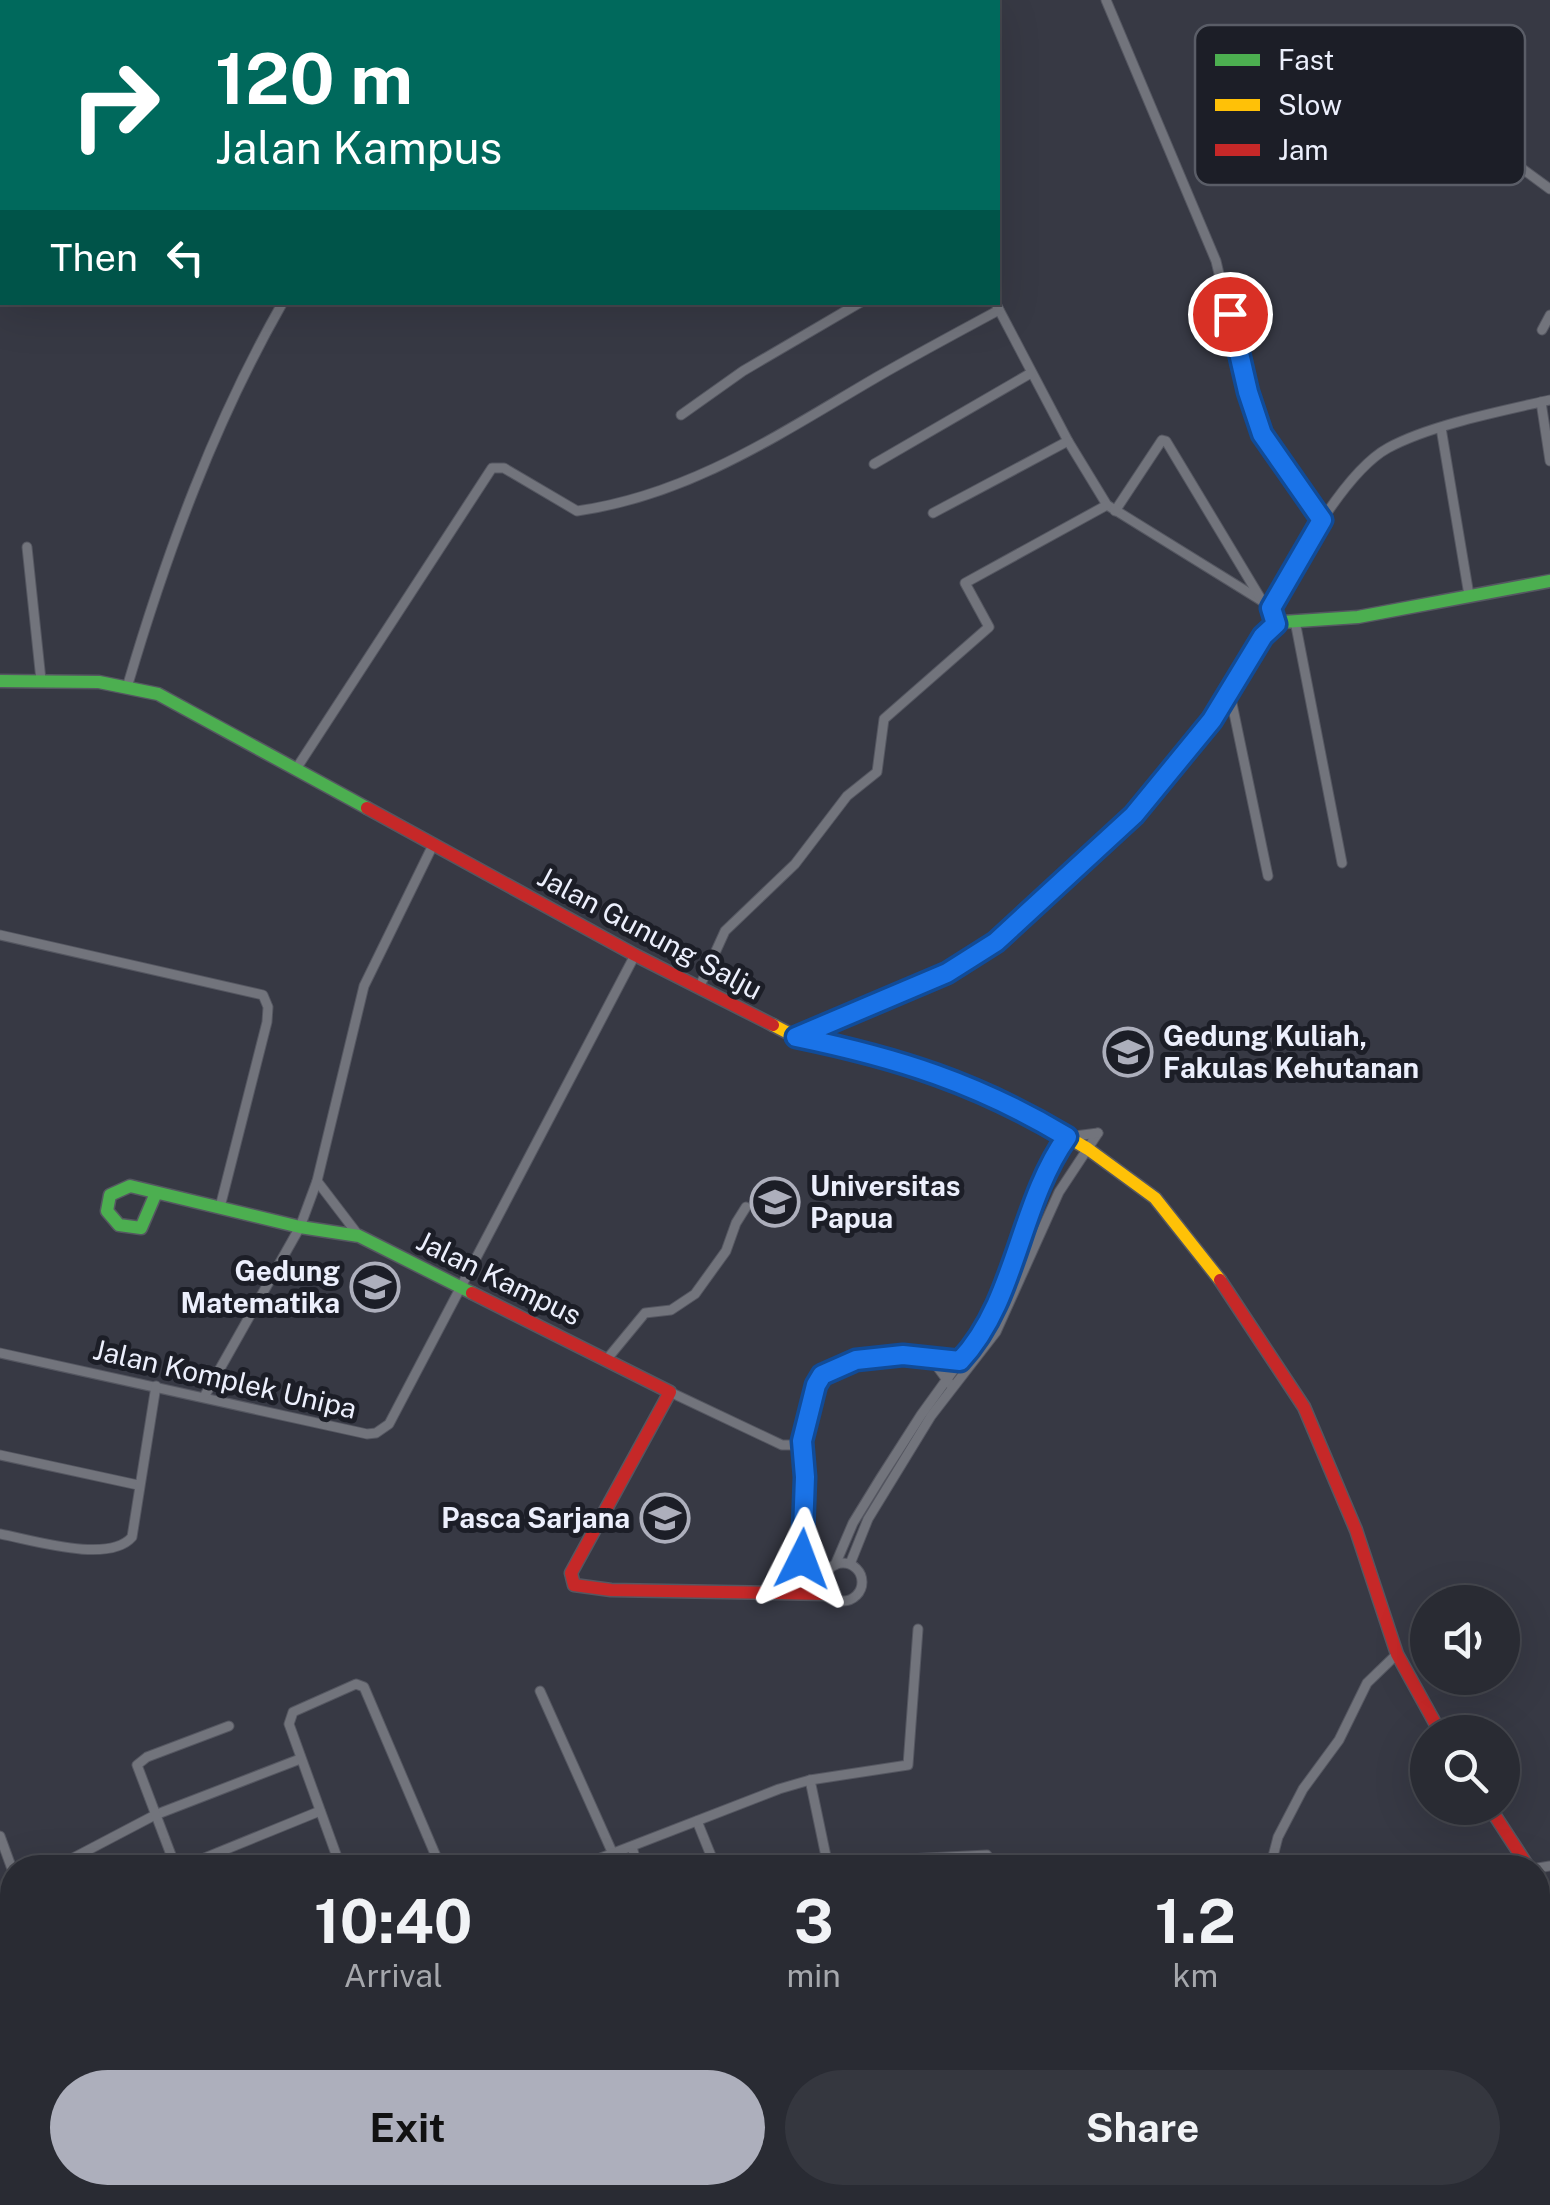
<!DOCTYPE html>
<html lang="en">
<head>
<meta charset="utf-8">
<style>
	:root { --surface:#292b33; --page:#35373f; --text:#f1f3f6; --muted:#a5a7ac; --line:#45474e; --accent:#adafbc }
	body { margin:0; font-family:"Public Sans",sans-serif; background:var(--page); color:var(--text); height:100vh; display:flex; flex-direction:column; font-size:38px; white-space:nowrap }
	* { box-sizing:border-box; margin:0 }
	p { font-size:32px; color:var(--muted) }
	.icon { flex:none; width:55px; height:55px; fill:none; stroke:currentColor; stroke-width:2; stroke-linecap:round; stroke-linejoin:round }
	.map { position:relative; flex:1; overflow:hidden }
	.sheet { position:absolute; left:0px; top:1855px; width:1550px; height:350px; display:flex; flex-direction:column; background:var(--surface); border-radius:40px 40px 0 0; box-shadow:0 10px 40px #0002,0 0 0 2px var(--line) }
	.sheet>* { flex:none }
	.banner { position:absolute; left:0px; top:0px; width:1000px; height:305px; box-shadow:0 10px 40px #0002,0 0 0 2px var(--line); background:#00695c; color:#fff; overflow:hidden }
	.controls { position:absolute; left:1410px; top:1585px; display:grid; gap:20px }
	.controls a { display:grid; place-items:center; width:110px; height:110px; border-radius:50%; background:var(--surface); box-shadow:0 10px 40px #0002,0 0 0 2px var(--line); font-size:50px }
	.pin { position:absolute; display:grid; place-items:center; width:85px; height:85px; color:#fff; margin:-42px; border:5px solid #fff; border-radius:50%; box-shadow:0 2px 10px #0007 }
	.me { position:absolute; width:110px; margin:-55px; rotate:3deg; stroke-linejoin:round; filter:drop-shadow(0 0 8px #0008) }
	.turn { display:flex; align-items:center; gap:35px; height:210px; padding:0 50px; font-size:45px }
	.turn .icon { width:130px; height:130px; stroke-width:2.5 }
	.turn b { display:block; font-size:70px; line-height:85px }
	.then { display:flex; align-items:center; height:95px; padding:0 50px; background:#0003; gap:20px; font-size:38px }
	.eta { display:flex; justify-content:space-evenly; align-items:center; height:170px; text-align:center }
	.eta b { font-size:60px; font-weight:700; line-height:70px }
	.primary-button { display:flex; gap:20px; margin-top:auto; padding:20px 50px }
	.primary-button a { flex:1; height:115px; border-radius:60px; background:var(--accent); color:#111; font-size:40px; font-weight:700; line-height:115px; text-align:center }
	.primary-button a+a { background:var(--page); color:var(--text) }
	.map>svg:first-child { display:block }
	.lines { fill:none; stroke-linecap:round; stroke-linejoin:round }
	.street-casing { stroke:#555761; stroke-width:11 }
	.fast-casing { stroke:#555761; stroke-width:15 }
	.slow-casing { stroke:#555761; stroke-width:15 }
	.jam-casing { stroke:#555761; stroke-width:15 }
	.street { stroke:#72747c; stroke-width:9 }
	.fast { stroke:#4caf50; stroke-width:12 }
	.slow { stroke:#ffc107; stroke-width:12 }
	.jam { stroke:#c62828; stroke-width:12 }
	.route-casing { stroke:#114b97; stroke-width:25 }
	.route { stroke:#1a73e8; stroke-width:18 }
	.labels { text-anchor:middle; stroke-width:10; stroke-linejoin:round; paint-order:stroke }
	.street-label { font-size:28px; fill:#eceffc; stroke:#1c1e27 }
	.poi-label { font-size:28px; font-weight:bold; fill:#eceffc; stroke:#1c1e27; text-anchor:start }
	.key { fill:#1c1e27; stroke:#5a5d67; stroke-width:2.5 }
	.key-label { font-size:28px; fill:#eceffc }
</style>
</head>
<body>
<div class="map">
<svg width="1550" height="2205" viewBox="0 0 1550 2205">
	<rect width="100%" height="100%" fill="#373944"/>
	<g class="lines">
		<g class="street-casing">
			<g id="street">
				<path d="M176 0 178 2"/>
				<path d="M1106 0 1216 261 1247 392 1262 434 1322 519"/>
				<path d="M718 2 723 0"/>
				<path d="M835 2V0"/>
				<path d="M900 2V0"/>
				<path d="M1368 90 1427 136 1479 137 1550 189"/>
				<path d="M0 159 2 160"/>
				<path d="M995 302 1068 441 1107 505 1262 601 1271 608 1276 624"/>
				<path d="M1542 330 1550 315"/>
				<path d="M1541 402 1550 461"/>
				<path d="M681 415 743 371 861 302"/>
				<path d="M1441 428 1469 595"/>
				<path d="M874 464 1031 373"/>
				<path d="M1115 511 1162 440 1166 441 1261 599"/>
				<path d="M933 513 1068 441"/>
				<path d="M27 547 41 680"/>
				<path d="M1271 608C1295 563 1344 472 1388 448 1430 425 1502 411 1550 400"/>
				<path d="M1295 621 1342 863"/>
				<path d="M128 684C167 552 214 423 283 302"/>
				<path d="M1230 694 1268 876"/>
				<path d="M296 769 492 468H504L577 511C690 495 781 433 877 377 917 354 958 332 999 310"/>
				<path d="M0 935 263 995 268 1007 267 1022 220 1207"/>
				<path d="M699 988 725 931 795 864 847 796 877 772 884 719 989 627 965 583 1107 505"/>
				<path d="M317 1181 359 1236"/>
				<path d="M0 1353 367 1434 376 1433 389 1424 635 955"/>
				<path d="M931 1358 950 1384"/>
				<path d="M607 1359 645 1313 671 1310 695 1294 726 1251 736 1223 746 1207"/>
				<path d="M670 1392 782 1445H796C813 1431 807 1405 816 1386 833 1346 932 1353 966 1363"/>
				<path d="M204 1397 300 1227 317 1181 364 986 433 845"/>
				<path d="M0 1455 138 1485"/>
				<path d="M0 1534C32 1540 109 1564 132 1537L156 1386"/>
				<circle cx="843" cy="1582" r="19"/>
				<path d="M850 1564 868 1519 931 1416 996 1332 1059 1192 1098 1133"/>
				<path d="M835 1565 853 1523 880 1479 921 1415 981 1332 1056 1153 1067 1137 1098 1133"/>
				<path d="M800 1593 805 1477 802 1441"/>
				<path d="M540 1691 613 1854"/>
				<path d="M810 1780 828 1866"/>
				<path d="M697 1821 716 1868"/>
				<path d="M0 1836 12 1869"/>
				<path d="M632 1847 638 1868"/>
				<path d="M828 1863 987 1855"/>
				<path d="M54 1868 155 1815 300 1759"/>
				<path d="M176 1868 137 1765 147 1757 229 1726"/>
				<path d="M180 1868 320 1811"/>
				<path d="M341 1868 289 1724 293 1712 356 1684 364 1687 441 1868"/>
				<path d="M575 1868 779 1789 810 1780 908 1765 918 1629"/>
				<path d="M1270 1868 1278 1837 1303 1789 1339 1740 1367 1683 1397 1654"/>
				<path d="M1538 1868 1550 1866"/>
				<path d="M0 2080 12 2075"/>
				<path d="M323 2192 333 2205"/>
				<path d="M435 2192 448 2205"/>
				<path d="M495 2192 508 2205"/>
				<path d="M555 2192 568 2205"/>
				<path d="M661 2192 680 2205"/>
				<path d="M353 2205 364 2192"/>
				<path d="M412 2205 424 2192"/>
				<path d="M572 2205 583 2192"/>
				<path d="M634 2205 642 2192"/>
				<path d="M1187 2205 1191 2192"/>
			</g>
		</g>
		<g class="fast-casing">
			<g id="fast">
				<path d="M0 681 99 682 158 694 367 808"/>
				<path d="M1236 682 1271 627 1283 622 1358 617 1550 581"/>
				<path d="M156 1193 141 1228 119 1225 107 1211 110 1195 130 1186 300 1227 359 1236 472 1293"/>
				<path d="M1538 1882 1550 1906"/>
			</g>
		</g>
		<g class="slow-casing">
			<g id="slow">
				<path d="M773 1025 796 1037 878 1054 1015 1106 1088 1149 1155 1198 1220 1280"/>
				<path d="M796 1037 947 973 996 943 1134 815 1212 720 1236 682"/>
				<path d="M1538 2034 1550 2009"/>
			</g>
		</g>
		<g class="jam-casing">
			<g id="jam">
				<path d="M367 808 635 955 773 1025"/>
				<path d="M1220 1280 1304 1407 1356 1530 1397 1654 1440 1732"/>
				<path d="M472 1293 670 1392 571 1573 574 1585 611 1590 828 1594"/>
				<path d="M1490 1808 1529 1868"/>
				<path d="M1472 2205 1475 2192"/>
			</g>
		</g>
		<use href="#street" class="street"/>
		<use href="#fast" class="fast"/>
		<use href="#slow" class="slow"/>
		<use href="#jam" class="jam"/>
	</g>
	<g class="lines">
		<g class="route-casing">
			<path id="route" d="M802 1559 805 1477 802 1441 816 1385 822 1375 856 1360 903 1355 960 1361C1017 1300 1019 1204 1067 1137 977 1083 898 1058 796 1037L947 973 996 942 1134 815 1212 720 1263 636 1276 624 1271 608 1322 520 1262 434 1248 392 1230 314"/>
		</g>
		<use href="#route" class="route"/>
	</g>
	<defs>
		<g id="university-ring" transform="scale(2.5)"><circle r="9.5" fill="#1c1e27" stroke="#adafbc" stroke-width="1.5"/><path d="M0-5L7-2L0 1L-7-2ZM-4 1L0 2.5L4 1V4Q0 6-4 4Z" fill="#adafbc"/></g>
	</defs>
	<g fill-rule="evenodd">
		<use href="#university-ring" x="1128" y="1052"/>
		<use href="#university-ring" x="775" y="1202"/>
		<use href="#university-ring" x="375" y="1287"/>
		<use href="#university-ring" x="665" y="1518"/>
	</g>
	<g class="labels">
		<g class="street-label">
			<text transform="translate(650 933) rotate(28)" y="10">Jalan Gunung Salju</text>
			<text transform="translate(499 1278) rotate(26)" y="10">Jalan Kampus</text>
			<text transform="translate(225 1379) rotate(13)" y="10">Jalan Komplek Unipa</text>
		</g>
		<g class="poi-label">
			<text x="1163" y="1046">Gedung Kuliah,<tspan x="1163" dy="32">Fakulas Kehutanan</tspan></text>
			<text x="810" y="1196">Universitas<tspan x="810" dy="32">Papua</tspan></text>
			<text x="340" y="1281" text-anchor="end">Gedung<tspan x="340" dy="32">Matematika</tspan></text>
			<text x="630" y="1528" text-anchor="end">Pasca Sarjana</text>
		</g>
	</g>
	<rect x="1195" y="25" width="330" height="160" rx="15" class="key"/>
	<rect x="1215" y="54" width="45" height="12" fill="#4caf50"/>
	<rect x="1215" y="99" width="45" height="12" fill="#ffc107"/>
	<rect x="1215" y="144" width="45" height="12" fill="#c62828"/>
	<g class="key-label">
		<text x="1278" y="70">Fast</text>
		<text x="1278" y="115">Slow</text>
		<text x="1278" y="160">Jam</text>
	</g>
</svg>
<div class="controls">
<a><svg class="icon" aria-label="sound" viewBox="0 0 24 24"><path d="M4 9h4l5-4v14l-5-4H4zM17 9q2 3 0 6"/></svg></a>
<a><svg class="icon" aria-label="search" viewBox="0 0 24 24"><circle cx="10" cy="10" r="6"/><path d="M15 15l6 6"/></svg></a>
</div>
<div class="pin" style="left:1230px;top:314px;background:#d93025"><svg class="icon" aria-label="arrive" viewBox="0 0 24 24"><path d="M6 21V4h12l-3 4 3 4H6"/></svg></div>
<svg class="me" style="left:802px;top:1559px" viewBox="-20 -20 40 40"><path d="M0-17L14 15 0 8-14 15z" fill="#1a73e8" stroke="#fff" stroke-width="4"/></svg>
<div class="banner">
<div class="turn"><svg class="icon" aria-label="right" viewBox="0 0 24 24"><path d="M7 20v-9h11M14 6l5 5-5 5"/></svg><div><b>120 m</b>Jalan Kampus</div></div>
<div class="then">Then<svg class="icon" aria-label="left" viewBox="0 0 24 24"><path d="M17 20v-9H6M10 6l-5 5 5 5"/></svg></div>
</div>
<section class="sheet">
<div class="eta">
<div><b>10:40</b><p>Arrival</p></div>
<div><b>3</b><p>min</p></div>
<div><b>1.2</b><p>km</p></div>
</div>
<div class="primary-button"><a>Exit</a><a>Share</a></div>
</section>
</div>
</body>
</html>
